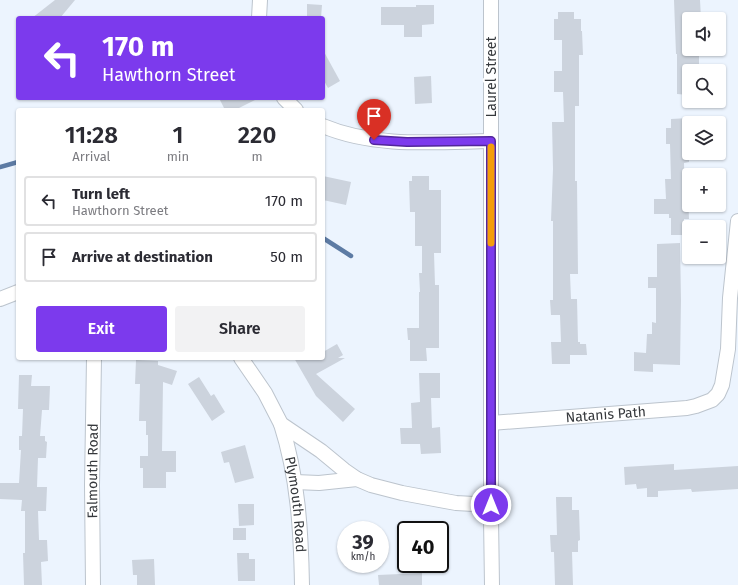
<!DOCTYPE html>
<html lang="en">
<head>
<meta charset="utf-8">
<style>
	:root { --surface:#fff; --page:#f2f2f3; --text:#2b2b33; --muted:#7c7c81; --line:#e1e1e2; --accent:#7c3aed }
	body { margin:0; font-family:"Fira Sans",sans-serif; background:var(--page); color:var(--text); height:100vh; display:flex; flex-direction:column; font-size:15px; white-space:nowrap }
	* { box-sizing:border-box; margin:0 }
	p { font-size:13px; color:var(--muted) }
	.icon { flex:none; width:22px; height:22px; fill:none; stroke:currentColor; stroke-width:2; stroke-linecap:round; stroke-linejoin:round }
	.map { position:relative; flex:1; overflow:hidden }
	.drawer { position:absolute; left:16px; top:108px; width:309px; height:252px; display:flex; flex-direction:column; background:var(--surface); border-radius:4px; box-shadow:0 1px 3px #0004 }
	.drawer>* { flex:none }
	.banner { position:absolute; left:16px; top:16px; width:309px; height:84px; border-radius:4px; box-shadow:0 1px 3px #0004; background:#7c3aed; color:#fff; overflow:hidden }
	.controls { position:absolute; left:682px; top:12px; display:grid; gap:8px }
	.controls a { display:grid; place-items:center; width:44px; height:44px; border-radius:4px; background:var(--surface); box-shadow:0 1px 3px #0004; font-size:20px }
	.speed { position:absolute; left:337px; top:521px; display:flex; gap:8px; font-size:20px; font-weight:700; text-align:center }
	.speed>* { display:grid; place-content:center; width:52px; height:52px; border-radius:50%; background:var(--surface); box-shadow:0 1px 3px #0004; line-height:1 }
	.speed small { font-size:10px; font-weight:400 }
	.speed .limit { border:2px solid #111; border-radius:6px; background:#fff; color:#111 }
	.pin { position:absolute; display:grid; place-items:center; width:34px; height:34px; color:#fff; margin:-41px -17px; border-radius:50% 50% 50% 0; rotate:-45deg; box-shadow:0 0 4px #0007 }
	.pin .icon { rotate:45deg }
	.me { position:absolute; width:44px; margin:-22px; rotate:0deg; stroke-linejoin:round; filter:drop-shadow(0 0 3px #0008) }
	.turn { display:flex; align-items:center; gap:14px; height:84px; padding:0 20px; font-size:18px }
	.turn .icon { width:52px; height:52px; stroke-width:2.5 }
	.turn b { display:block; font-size:28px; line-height:34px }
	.eta { display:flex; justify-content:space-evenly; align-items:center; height:68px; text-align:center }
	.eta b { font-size:24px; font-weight:600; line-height:28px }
	.cta { display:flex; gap:8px; margin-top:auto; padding:8px 20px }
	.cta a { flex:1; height:46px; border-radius:4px; background:var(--accent); color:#fff; font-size:16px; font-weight:600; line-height:46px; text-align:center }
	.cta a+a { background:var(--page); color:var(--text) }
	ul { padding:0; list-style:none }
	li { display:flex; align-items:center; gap:12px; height:50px; margin:0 8px 6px; padding:0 12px; border:2px solid var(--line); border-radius:4px }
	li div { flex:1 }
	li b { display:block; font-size:15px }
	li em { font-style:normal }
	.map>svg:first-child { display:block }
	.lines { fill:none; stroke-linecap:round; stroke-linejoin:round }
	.stream { stroke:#5d7ba4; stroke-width:4.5 }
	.building { fill:#ccd3dd }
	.minor-casing { stroke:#bcc4cd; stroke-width:16 }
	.minor { stroke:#fff; stroke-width:14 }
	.route-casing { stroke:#51269a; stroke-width:10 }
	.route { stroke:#7c3aed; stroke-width:7 }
	.slow { stroke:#f59e0b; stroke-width:7 }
	.labels { text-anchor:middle; stroke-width:4; stroke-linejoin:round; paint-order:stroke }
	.street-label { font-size:14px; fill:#35383c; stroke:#fff }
</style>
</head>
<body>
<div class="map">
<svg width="738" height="585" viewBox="0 0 738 585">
	<rect width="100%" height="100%" fill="#ecf4fe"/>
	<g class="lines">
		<g class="stream">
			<path d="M0 167 18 162"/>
			<path d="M323 238 351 256"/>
		</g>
	</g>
	<g class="building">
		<path d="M55 0H75L60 18H32Z"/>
		<path d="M674 0H700L701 19H689V49H699V71H689V95L677 94V54H676Z"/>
		<path d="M307 4 322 5 321 18 307 17Z"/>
		<path d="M416 5H434V24L422 25V37H404V25H381V7H416Z"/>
		<path d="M558 12H574V19H581V31H582L583 55H579V106H575V181H577L578 274H570L571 299H577L578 342H580V344H586L587 355H570V364H552L551 342H561L560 315H551L550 300H553V221H551L553 169 552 122H564L563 92H554V71H562V40H554V19H558Z"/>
		<path d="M323 50 340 81 328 88 323 79Z"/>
		<path d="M431 76 432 103 415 104 414 77Z"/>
		<path d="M219 98H259L235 110H225Z"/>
		<path d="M689 118V162L684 163 685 194H688L689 219H684V235H671V218H669V214H654V199H666L665 179H671L670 144H666V128H671V119Z"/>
		<path d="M323 176 351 182 346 205 323 200Z"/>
		<path d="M412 176H429V190H441V253H434L435 285H439V348H426L427 361H410V340H408L407 328H419V292H420L419 273H422V246H415V212H410L409 181H412Z"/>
		<path d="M680 243 681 300 680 365 653 364V372L634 371V352L646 353 647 334H652V322L656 323V288H648V277H657V244Z"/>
		<path d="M337 344 343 355 338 358H345L316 374 355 409 343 422 316 396 294 358H323V352Z"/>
		<path d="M136 360 158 361V365L177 371 172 385 163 382 162 451H176V472H166V488H143V468H140V456H148V435H146V421H139L140 384H135Z"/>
		<path d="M419 373H440V398H431L432 428 440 427 441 453 421 454 420 444H401L400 428H412L411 403 420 402Z"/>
		<path d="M19 375H32L31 386H50L49 410H42L40 436H45V441L47 442 46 458H38L37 487H47L46 511H38L39 540H47L48 561 41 562 42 585H24L23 553H25V511H21L22 500 0 499V483H19L21 450H19V436H22L23 409H18Z"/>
		<path d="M199 377 211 396 214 394 225 412 212 421 188 384Z"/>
		<path d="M245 445 254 478 235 483 229 462 224 463 221 452Z"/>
		<path d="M674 464V470L738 466V489L692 492 691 489 658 491V497H647V488L637 489 636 484 625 485 624 467Z"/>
		<path d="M556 497H572V510H579L580 540 578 541V552H572L573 585H555L554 552H551L550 535H557Z"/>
		<path d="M238 504H254V525L239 526Z"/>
		<rect x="233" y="528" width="13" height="12"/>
		<path d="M237 553H249V559H255V581H238Z"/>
		<path d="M154 559 155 585H137V575H133L132 560Z"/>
		<path d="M422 573V585H379L378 575Z"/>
	</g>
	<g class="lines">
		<g class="minor-casing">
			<g id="minor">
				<path d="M491 0V518L492 585"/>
				<path d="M259 18 260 0"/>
				<path d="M284 98 296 110"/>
				<path d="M323 126C375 148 435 142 491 141"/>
				<path d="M0 299 18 292"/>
				<path d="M241 358 265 393 281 424 321 451 344 470 357 479 371 485 402 493 456 503 491 505"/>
				<path id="s1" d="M491 423 687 408 696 406 712 400 718 394 722 385 728 349 730 298 738 221"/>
				<path id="s2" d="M281 424C298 477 301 531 302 585"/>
				<path d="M295 482 319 483 357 479"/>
				<path id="s3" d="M93 585 92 485 94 358"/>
			</g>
		</g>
		<use href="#minor" class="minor"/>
	</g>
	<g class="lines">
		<g class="route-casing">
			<path id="route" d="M374 140 407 142 491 141V505"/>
		</g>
		<use href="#route" class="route"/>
		<path class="slow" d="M491 243V147"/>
	</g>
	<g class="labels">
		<g class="street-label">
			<text transform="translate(491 77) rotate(-90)" y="5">Laurel Street</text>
			<text dy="5" stroke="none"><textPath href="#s1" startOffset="115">Natanis Path</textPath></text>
			<text dy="5" stroke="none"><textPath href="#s3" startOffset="114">Falmouth Road</textPath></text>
			<text dy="5" stroke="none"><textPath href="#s2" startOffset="82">Plymouth Road</textPath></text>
		</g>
	</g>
</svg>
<div class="controls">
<a><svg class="icon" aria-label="sound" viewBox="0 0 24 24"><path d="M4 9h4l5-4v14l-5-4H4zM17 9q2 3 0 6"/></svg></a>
<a><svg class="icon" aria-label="search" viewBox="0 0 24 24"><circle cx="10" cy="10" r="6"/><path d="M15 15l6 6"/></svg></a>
<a><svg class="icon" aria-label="layers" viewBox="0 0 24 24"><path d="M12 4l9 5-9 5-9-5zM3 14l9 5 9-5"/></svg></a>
<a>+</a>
<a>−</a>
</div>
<div class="speed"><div>39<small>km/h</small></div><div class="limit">40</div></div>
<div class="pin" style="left:374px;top:140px;background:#d93025"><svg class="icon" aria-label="arrive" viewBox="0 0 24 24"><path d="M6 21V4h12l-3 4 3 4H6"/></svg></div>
<svg class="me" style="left:491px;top:505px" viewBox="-20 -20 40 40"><circle r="17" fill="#7c3aed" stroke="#fff" stroke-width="3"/><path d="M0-11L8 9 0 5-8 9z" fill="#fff"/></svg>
<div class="banner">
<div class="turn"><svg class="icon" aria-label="left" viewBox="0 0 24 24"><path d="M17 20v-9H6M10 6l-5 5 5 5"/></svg><div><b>170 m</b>Hawthorn Street</div></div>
</div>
<section class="drawer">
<div class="eta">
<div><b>11:28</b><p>Arrival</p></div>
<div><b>1</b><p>min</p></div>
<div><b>220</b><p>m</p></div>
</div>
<ul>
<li><svg class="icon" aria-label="left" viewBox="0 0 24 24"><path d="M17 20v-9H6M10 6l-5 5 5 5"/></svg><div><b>Turn left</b><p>Hawthorn Street</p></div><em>170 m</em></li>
<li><svg class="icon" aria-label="arrive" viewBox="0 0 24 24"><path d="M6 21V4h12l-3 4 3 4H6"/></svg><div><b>Arrive at destination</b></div><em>50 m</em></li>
</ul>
<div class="cta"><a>Exit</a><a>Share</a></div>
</section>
</div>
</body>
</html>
